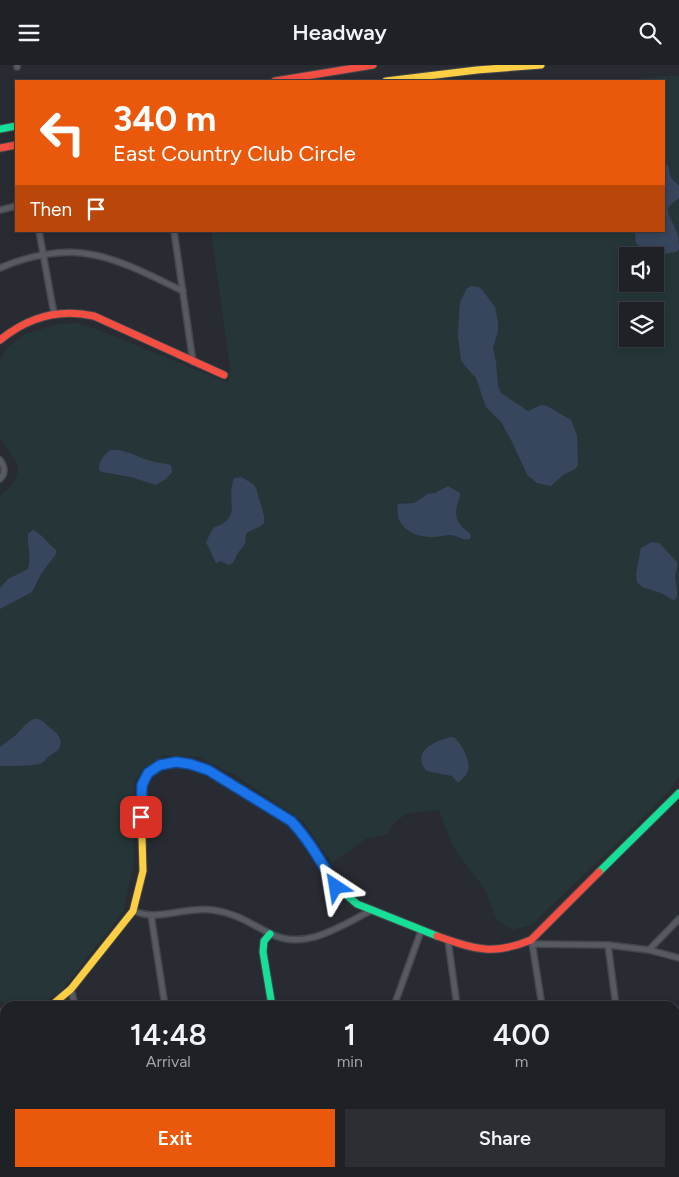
<!DOCTYPE html>
<html lang="en">
<head>
<meta charset="utf-8">
<style>
	:root { --surface:#1e2126; --page:#2b2e32; --text:#f1f3f6; --muted:#a1a3a7; --line:#3c3e43; --accent:#ea580c }
	body { margin:0; font-family:Figtree,sans-serif; background:var(--page); color:var(--text); height:100vh; display:flex; flex-direction:column; font-size:19px; white-space:nowrap }
	* { box-sizing:border-box; margin:0 }
	p { font-size:16px; color:var(--muted) }
	.icon { flex:none; width:28px; height:28px; fill:none; stroke:currentColor; stroke-width:2; stroke-linecap:round; stroke-linejoin:round }
	.map { position:relative; flex:1; overflow:hidden }
	.details { position:absolute; left:0px; top:936px; width:680px; height:176px; display:flex; flex-direction:column; background:var(--surface); border-radius:15px 15px 0 0; box-shadow:0 2px 8px #0003,0 0 0 1px var(--line) }
	.details>* { flex:none }
	.guide { position:absolute; left:15px; top:15px; width:650px; height:152px; border-radius:0px; box-shadow:0 2px 8px #0003,0 0 0 1px var(--line); background:#ea580c; color:#fff; overflow:hidden }
	.tools { position:absolute; left:619px; top:182px; display:grid; gap:10px }
	.tools a { display:grid; place-items:center; width:45px; height:45px; border-radius:0px; background:var(--surface); box-shadow:0 2px 8px #0003,0 0 0 1px var(--line); font-size:25px }
	.pin { position:absolute; display:grid; place-items:center; width:42px; height:42px; color:#fff; margin:-21px; border-radius:10px; box-shadow:0 2px 8px #0006 }
	.me { position:absolute; width:55px; margin:-28px; rotate:327deg; stroke-linejoin:round; filter:drop-shadow(0 0 4px #0008) }
	.turn { display:flex; align-items:center; gap:18px; height:105px; padding:0 15px; font-size:22px }
	.turn .icon { width:65px; height:65px; stroke-width:2.5 }
	.turn b { display:block; font-size:35px; line-height:42px }
	.then { display:flex; align-items:center; height:48px; padding:0 15px; background:#0003; gap:10px; font-size:19px }
	.eta { display:flex; justify-content:space-evenly; align-items:center; height:85px; text-align:center }
	.eta b { font-size:30px; font-weight:600; line-height:35px }
	.cta { display:flex; gap:10px; margin-top:auto; padding:10px 15px }
	.cta a { flex:1; height:58px; border-radius:0px; background:var(--accent); color:#fff; font-size:20px; font-weight:600; line-height:58px; text-align:center }
	.cta a+a { background:var(--page); color:var(--text) }
	header { display:flex; justify-content:space-between; align-items:center; height:65px; padding:0 15px; background:var(--surface); font-size:22px; font-weight:600 }
	.map>svg:first-child { display:block }
	.green { fill:#263638; fill-rule:evenodd }
	.water { fill:#37465c }
	.lines { fill:none; stroke-linecap:round; stroke-linejoin:round }
	.street-casing { stroke:#44474c; stroke-width:8 }
	.fast-casing { stroke:#44474c; stroke-width:9 }
	.slow-casing { stroke:#44474c; stroke-width:9 }
	.jam-casing { stroke:#44474c; stroke-width:9 }
	.street { stroke:#575a61; stroke-width:5 }
	.fast { stroke:#16e098; stroke-width:7 }
	.slow { stroke:#ffcf43; stroke-width:7 }
	.jam { stroke:#f24e42; stroke-width:7 }
	.route-casing { stroke:#114b97; stroke-width:12 }
	.route { stroke:#1a73e8; stroke-width:9 }
</style>
</head>
<body>
<header><svg class="icon" aria-label="menu" viewBox="0 0 24 24"><path d="M4 6h16M4 12h16M4 18h16"/></svg>Headway<svg class="icon" aria-label="search" viewBox="0 0 24 24"><circle cx="10" cy="10" r="6"/><path d="M15 15l6 6"/></svg></header>
<div class="map">
<svg width="679" height="1112" viewBox="0 0 679 1112">
	<rect width="100%" height="100%" fill="#282c32"/>
	<path class="green" d="M660 11H679V711L669 726 637 759 531 860 512 865 496 854 484 823 453 782 439 745C412 748 402 744 387 769L365 774 332 798 303 756 235 710 198 692 165 690 143 703 135 716 133 741 134 798 123 847 59 929 33 940 11 941 0 936V432L14 417 18 406 17 397 0 374V294L8 282 25 269 59 259 76 258 93 263 229 318 230 303 211 166H664V16H628ZM628 191H655V219H628ZM628 246H655V274H628Z"/>
	<g class="water">
		<path d="M664 98 668 100 671 113 679 121V133L670 140 668 144 669 150 678 170 679 184 676 187 665 189 655 195V191H646L642 184 636 178 635 166H664Z"/>
		<path d="M472 221 479 222 483 226 495 242 498 257V266L493 283 496 297 498 321 501 328 528 346 541 340 547 341 571 355 577 370 578 400 575 404 563 410 551 421 537 418 528 411 511 375 501 357 486 342 476 313 464 300 461 295 458 272 459 249 460 237 467 223Z"/>
		<path d="M111 385C124 383 138 393 151 396 157 398 164 398 171 400L172 407 166 414 156 420 131 412 102 407 99 405C98 397 104 389 111 385Z"/>
		<path d="M241 412 253 419 256 423 264 451V458C260 463 251 464 246 469L245 479 238 488 233 498 228 500 221 496 216 498 206 477 213 463C244 452 225 437 234 413Z"/>
		<path d="M448 421 460 428C460 434 458 436 457 441 453 453 461 463 471 469L470 474C463 476 459 471 451 470 445 470 438 472 432 472 412 472 394 461 398 439L414 438 428 429 435 428Z"/>
		<path d="M33 465C42 469 48 479 56 485V489L41 509 32 527 0 544V523L8 514 28 504C32 492 27 481 28 469Z"/>
		<path d="M652 477 659 478 677 497C678 502 676 505 675 510 675 518 679 527 676 534L673 535 661 528 642 522 637 517 636 509 641 483Z"/>
		<path d="M33 654C41 653 43 657 49 662 57 668 65 675 58 685 55 688 51 689 48 692 45 695 43 698 39 699 27 701 12 701 0 701V682L16 670 25 660Z"/>
		<path d="M453 672C461 676 471 697 468 705 467 710 461 715 458 718L452 711 427 706C409 687 437 674 453 672Z"/>
	</g>
	<g class="lines">
		<g class="street-casing">
			<g id="street">
				<path d="M17 0V2"/>
				<path d="M0 145 16 141"/>
				<path d="M39 166 54 249"/>
				<path d="M174 166 193 297"/>
				<path d="M0 203C27 191 64 183 94 190 125 196 155 213 183 226"/>
				<path d="M0 395C5 402 6 408 0 414"/>
				<path d="M133 846C139 848 146 850 152 850 172 850 192 842 213 845 236 848 249 858 269 868 304 887 341 861 372 845"/>
				<path d="M151 850 165 941"/>
				<path d="M448 875 457 941"/>
				<path d="M532 877 542 941"/>
				<path d="M532 879 608 880 649 885 679 893"/>
				<path d="M608 880 616 941"/>
				<path d="M649 885 679 854"/>
				<path d="M71 924 75 941"/>
				<path d="M394 941 421 866"/>
				<path d="M0 947 5 950"/>
				<path d="M0 964 5 955"/>
				<path d="M0 1035 5 1034"/>
				<path d="M0 1100 5 1099"/>
				<path d="M190 1108 191 1112"/>
				<path d="M298 1108V1112"/>
				<path d="M405 1108 406 1112"/>
				<path d="M567 1108V1112"/>
			</g>
		</g>
		<g class="fast-casing">
			<g id="fast">
				<path d="M0 64 16 61"/>
				<path d="M294 760 314 785 337 822 357 839 437 871"/>
				<path d="M599 807 679 728"/>
				<path d="M270 869 264 876 263 887 272 941"/>
			</g>
		</g>
		<g class="slow-casing">
			<g id="slow">
				<path d="M386 16 477 5 541 0"/>
				<path d="M51 941 71 924 133 846 143 806 141 737 142 720 148 708 160 700 176 697 190 699 208 705 291 756 294 760"/>
			</g>
		</g>
		<g class="jam-casing">
			<g id="jam">
				<path d="M275 16 373 0"/>
				<path d="M0 83 16 80"/>
				<path d="M0 275C28 252 59 243 94 251L224 310"/>
				<path d="M437 871C475 884 492 891 531 875L599 807"/>
			</g>
		</g>
		<use href="#street" class="street"/>
		<use href="#fast" class="fast"/>
		<use href="#slow" class="slow"/>
		<use href="#jam" class="jam"/>
	</g>
	<g class="lines">
		<g class="route-casing">
			<path id="route" d="M141 752 142 720 148 708 160 700 176 697 190 699 208 705 291 756C310 776 322 799 336 822"/>
		</g>
		<use href="#route" class="route"/>
	</g>
</svg>
<div class="tools">
<a><svg class="icon" aria-label="sound" viewBox="0 0 24 24"><path d="M4 9h4l5-4v14l-5-4H4zM17 9q2 3 0 6"/></svg></a>
<a><svg class="icon" aria-label="layers" viewBox="0 0 24 24"><path d="M12 4l9 5-9 5-9-5zM3 14l9 5 9-5"/></svg></a>
</div>
<div class="pin" style="left:141px;top:752px;background:#d93025"><svg class="icon" aria-label="arrive" viewBox="0 0 24 24"><path d="M6 21V4h12l-3 4 3 4H6"/></svg></div>
<svg class="me" style="left:336px;top:822px" viewBox="-20 -20 40 40"><path d="M0-17L14 15 0 8-14 15z" fill="#1a73e8" stroke="#fff" stroke-width="4"/></svg>
<div class="guide">
<div class="turn"><svg class="icon" aria-label="left" viewBox="0 0 24 24"><path d="M17 20v-9H6M10 6l-5 5 5 5"/></svg><div><b>340 m</b>East Country Club Circle</div></div>
<div class="then">Then<svg class="icon" aria-label="arrive" viewBox="0 0 24 24"><path d="M6 21V4h12l-3 4 3 4H6"/></svg></div>
</div>
<section class="details">
<div class="eta">
<div><b>14:48</b><p>Arrival</p></div>
<div><b>1</b><p>min</p></div>
<div><b>400</b><p>m</p></div>
</div>
<div class="cta"><a>Exit</a><a>Share</a></div>
</section>
</div>
</body>
</html>
